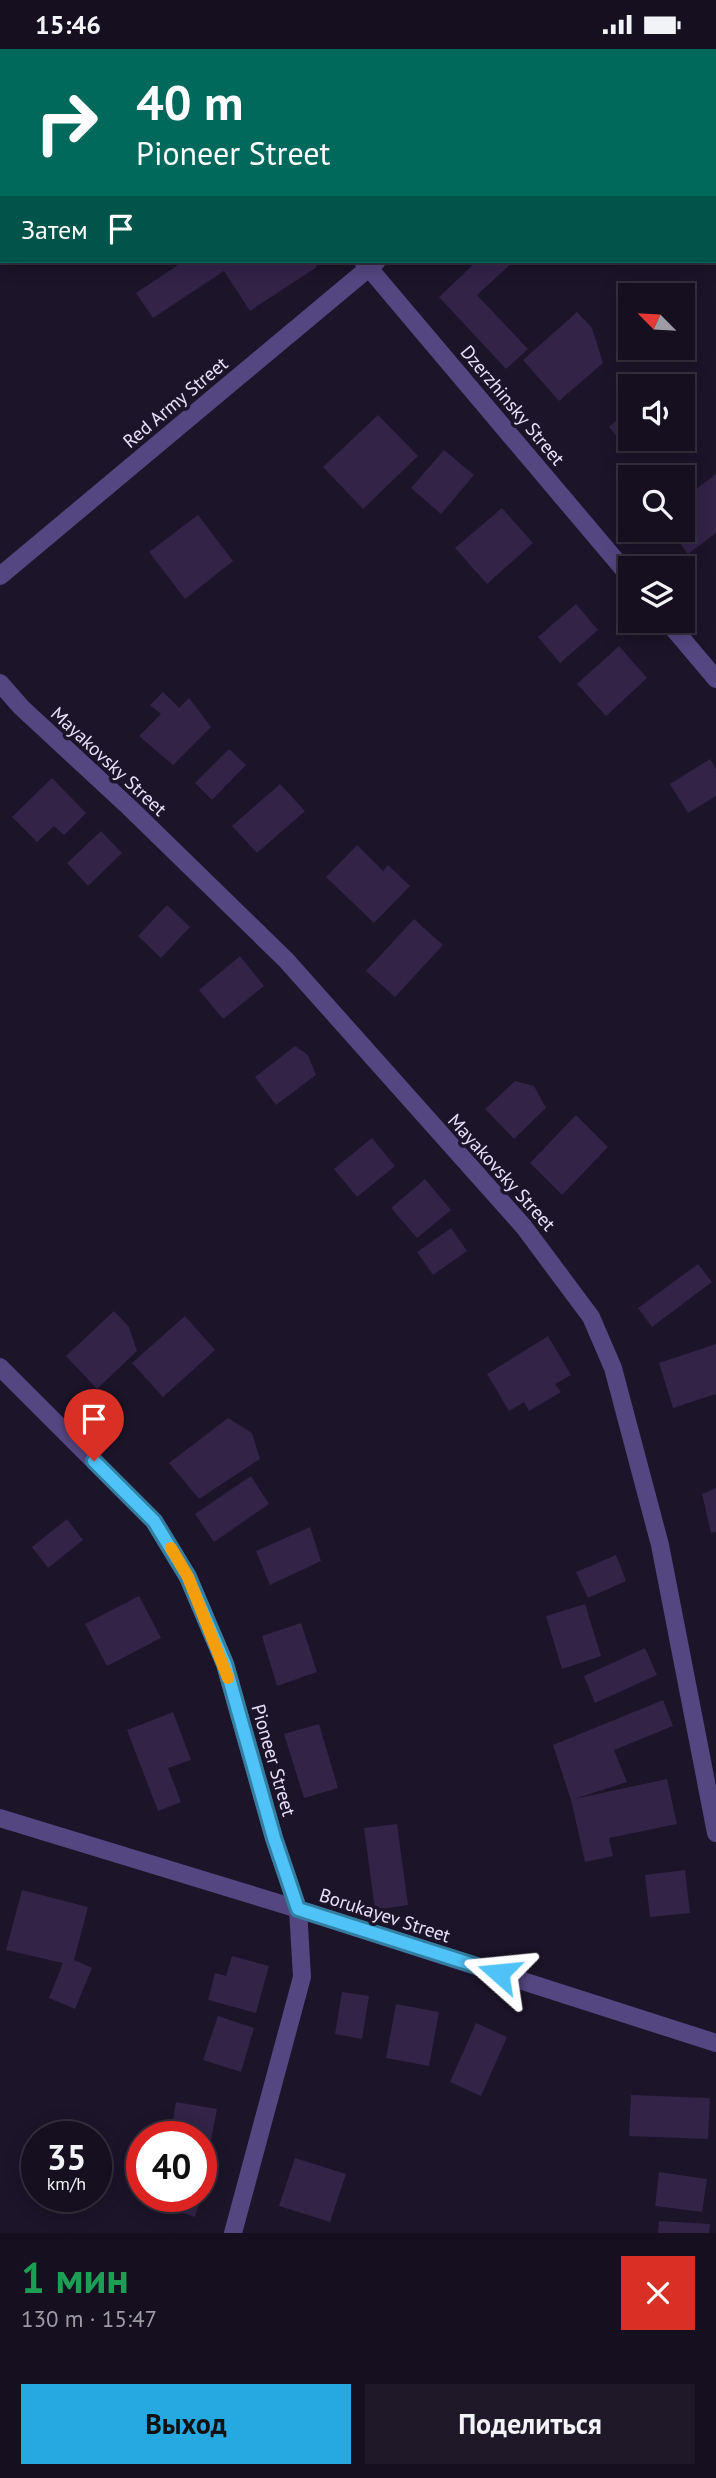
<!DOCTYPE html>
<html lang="ru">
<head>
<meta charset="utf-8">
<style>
	:root { --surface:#150f1f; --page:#1e1828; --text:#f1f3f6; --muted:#9d9ca4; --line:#342f3d; --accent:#26a8e1 }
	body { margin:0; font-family:"PT Sans",sans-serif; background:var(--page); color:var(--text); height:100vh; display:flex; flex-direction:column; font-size:26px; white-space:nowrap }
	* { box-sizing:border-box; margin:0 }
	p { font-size:23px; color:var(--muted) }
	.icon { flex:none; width:38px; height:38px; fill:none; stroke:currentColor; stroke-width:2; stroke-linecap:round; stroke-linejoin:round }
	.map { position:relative; height:2184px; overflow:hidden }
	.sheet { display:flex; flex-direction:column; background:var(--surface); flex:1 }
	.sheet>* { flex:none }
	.top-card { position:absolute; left:0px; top:0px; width:718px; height:214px; box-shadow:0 4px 18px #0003,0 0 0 2px var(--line); background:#00695c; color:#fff; overflow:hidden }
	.needle { width:46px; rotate:294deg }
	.tools { position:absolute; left:618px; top:234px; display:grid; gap:14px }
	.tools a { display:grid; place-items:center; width:77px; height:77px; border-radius:0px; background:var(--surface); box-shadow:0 4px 18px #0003,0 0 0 2px var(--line); font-size:35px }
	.speed { position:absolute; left:21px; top:2072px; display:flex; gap:14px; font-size:35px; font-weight:700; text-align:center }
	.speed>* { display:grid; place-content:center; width:91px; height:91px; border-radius:50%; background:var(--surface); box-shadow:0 4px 18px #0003,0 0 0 2px var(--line); line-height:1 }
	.speed small { font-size:18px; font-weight:400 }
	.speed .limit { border:10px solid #d22; background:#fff; color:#111 }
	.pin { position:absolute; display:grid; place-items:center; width:60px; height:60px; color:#fff; margin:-72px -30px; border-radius:50% 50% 50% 0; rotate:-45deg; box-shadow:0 0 7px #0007 }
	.pin .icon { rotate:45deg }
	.me { position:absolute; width:77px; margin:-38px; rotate:288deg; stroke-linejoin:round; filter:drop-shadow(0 0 5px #0008) }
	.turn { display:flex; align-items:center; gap:24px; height:147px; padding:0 21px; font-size:32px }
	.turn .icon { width:91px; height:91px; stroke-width:2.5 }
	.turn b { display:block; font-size:49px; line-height:60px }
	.then { display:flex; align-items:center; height:66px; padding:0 21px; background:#0003; gap:14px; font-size:26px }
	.round { display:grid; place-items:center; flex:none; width:74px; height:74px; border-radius:0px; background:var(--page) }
	.summary { display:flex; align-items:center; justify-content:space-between; height:119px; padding:0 21px }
	h1 { font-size:42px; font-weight:600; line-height:52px; color:#1e9e55 }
	.button { display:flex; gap:14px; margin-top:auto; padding:14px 21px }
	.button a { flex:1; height:80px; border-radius:0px; background:var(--accent); color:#111; font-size:28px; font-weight:600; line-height:80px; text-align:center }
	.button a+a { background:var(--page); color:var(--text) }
	.status { display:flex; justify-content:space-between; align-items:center; height:49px; padding:0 35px; background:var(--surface); direction:ltr }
	.status svg { height:19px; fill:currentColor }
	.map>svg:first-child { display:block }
	.building { fill:#322347 }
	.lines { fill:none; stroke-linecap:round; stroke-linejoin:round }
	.minor { stroke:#544681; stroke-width:18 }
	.route-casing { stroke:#337fa1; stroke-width:18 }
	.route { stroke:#4fc3f7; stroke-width:12 }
	.slow { stroke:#f59e0b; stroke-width:12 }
	.labels { text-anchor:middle; stroke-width:7; stroke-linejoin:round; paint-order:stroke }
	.street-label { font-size:19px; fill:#e9e0fb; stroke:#1c1429 }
</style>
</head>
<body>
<div class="status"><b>15:46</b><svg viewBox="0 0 49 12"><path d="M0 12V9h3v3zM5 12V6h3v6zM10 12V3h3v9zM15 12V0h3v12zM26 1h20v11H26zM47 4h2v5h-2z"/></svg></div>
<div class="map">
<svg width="716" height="2184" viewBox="0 0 716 2184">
	<rect width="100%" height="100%" fill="#1c1429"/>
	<g class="building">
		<path d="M184 212H313L317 218 250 262 224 222 153 269 136 244Z"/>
		<path d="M477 212H514L477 246 528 300 506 320 439 248Z"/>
		<path d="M577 263 592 279 603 314 559 352 523 311Z"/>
		<path d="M630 359V390H644L630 403 609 378Z"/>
		<path d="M378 366 418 407 363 460 323 418Z"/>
		<path d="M444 401 474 426 441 465 411 439Z"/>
		<path d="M716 425V484L688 505 670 481H682V451Z"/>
		<path d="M502 459 533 494 487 535 455 499Z"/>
		<path d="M198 466 233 512 185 550 149 503Z"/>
		<path d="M576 555 598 581 560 614 538 588Z"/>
		<path d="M619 597 647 629 606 667 577 635Z"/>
		<path d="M163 643 179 659 189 649 211 678 173 716 139 687 161 665 150 656Z"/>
		<path d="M229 700 246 716 212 751 195 734Z"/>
		<path d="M710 710 716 720V747L688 764 670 735Z"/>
		<path d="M52 729 86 764 64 786 54 777 37 793 12 768Z"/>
		<path d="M280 735 305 762 257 804 232 777Z"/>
		<path d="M101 782 122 804 88 837 67 814Z"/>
		<path d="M357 796 383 822 388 816 410 837 374 874 326 828Z"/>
		<path d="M167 856 190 878 161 909 138 887Z"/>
		<path d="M414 870 443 896 395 948 366 922Z"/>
		<path d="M240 907 264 937 223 970 199 941Z"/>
		<path d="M295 997 308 1006 316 1026 276 1056 255 1028Z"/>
		<path d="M515 1032 534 1037 546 1059 514 1090 485 1060Z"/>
		<path d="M576 1066 608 1098 562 1146 530 1114Z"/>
		<path d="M372 1089 395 1117 357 1148 334 1120Z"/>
		<path d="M425 1130 451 1161 417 1189 391 1159Z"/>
		<path d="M451 1179 467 1202 433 1226 417 1203Z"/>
		<path d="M698 1215 712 1233 652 1278 638 1259Z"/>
		<path d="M114 1262 129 1278 137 1302 97 1340 66 1307Z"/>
		<path d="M185 1267 215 1301 163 1348 132 1314Z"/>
		<path d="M548 1287 571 1326 555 1335 561 1343 529 1362 524 1353 509 1362 487 1325Z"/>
		<path d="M716 1295V1345L673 1359 659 1314Z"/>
		<path d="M228 1369 252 1384 260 1410 199 1450 169 1414Z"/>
		<path d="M251 1427 269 1455 214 1493 195 1465Z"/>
		<path d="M716 1439V1483L711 1484 702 1445Z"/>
		<path d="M67 1470 83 1491 48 1519 32 1498Z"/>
		<path d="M310 1478 321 1512 270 1536 256 1502Z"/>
		<path d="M616 1506 626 1532 588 1549 576 1523Z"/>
		<path d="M139 1547 161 1589 107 1617 85 1575Z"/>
		<path d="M585 1555 601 1607 562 1620 546 1567Z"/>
		<path d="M301 1574 317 1623 277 1637 262 1587Z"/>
		<path d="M645 1599 657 1626 595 1654 584 1627Z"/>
		<path d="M663 1651 673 1677 614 1701 627 1733 574 1750 667 1730 677 1775 609 1789 613 1807 585 1813 571 1751 553 1696Z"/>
		<path d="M173 1663 191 1711 168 1719 181 1753 158 1762 127 1681Z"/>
		<path d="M319 1675 338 1739 304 1749 284 1685Z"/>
		<path d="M397 1775 408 1856 375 1861 364 1779Z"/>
		<path d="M685 1821 690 1864 650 1868 645 1826Z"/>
		<path d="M22 1841 88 1858 74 1911 92 1919 75 1960 49 1949 63 1914 6 1901Z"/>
		<path d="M232 1907 269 1917 256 1964 208 1951 215 1924 226 1927Z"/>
		<path d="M342 1943 369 1947 362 1990 335 1985Z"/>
		<path d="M396 1955 439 1963 429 2017 386 2009Z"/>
		<path d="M218 1967 254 1979 241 2023 203 2011Z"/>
		<path d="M476 1974 507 1988 481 2047 450 2033Z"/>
		<path d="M631 2046 710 2049 708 2090 629 2087Z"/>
		<path d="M176 2053 217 2060 209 2101 201 2100V2088H170Z"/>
		<path d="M295 2109 346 2125 330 2173 279 2157Z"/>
		<path d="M659 2123 707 2130 702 2163 655 2157Z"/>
		<path d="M201 2132 206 2133 195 2168 151 2153 152 2147H201Z"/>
		<path d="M659 2172 710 2175 709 2184H658Z"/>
	</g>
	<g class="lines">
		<g class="minor">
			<path d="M179 0 181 2"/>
			<path d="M654 2 657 0"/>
			<path d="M363 212 630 528"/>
			<path d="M0 527 377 212"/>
			<path d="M667 572 716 630"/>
			<path d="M0 634 21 658 130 759 286 911 524 1178 591 1268 613 1319 660 1496 716 1784"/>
			<path d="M0 1318 154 1472 188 1528 225 1615 274 1789 298 1860 302 1928 233 2184"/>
			<path d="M0 1769 298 1860 716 1994"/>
		</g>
	</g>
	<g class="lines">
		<g class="route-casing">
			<path id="route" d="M94 1412 154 1472 188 1528 225 1615 274 1789 298 1860 499 1924"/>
		</g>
		<use href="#route" class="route"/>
		<path class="slow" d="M171 1499 188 1528 228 1629"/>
	</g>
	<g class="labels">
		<g class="street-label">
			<text transform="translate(175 353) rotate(-40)" y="7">Red Army Street</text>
			<text transform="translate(513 356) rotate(50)" y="7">Dzerzhinsky Street</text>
			<text transform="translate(109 712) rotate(43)" y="7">Mayakovsky Street</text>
			<text transform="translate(502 1123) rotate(48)" y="7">Mayakovsky Street</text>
			<text transform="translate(274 1711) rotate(74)" y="7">Pioneer Street</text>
			<text transform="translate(385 1866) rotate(18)" y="7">Borukayev Street</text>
		</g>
	</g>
</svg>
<div class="tools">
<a><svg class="needle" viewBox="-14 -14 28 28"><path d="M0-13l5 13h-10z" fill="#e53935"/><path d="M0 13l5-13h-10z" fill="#9d9ca4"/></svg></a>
<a><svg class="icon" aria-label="sound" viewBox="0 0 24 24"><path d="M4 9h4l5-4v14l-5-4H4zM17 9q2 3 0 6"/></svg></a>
<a><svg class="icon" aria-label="search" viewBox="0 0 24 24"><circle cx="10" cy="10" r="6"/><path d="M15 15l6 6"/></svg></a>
<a><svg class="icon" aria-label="layers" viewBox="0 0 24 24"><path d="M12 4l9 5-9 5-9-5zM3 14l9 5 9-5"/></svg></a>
</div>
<div class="speed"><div>35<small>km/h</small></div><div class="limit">40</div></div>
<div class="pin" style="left:94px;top:1412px;background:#d93025"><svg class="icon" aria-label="arrive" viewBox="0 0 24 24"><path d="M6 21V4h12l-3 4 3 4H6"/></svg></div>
<svg class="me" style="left:499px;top:1924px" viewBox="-20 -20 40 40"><path d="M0-17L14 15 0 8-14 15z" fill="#4fc3f7" stroke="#fff" stroke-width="4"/></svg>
<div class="top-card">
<div class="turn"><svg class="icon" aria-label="right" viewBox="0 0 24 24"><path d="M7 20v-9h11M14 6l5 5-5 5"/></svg><div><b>40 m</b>Pioneer Street</div></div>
<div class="then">Затем<svg class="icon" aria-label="arrive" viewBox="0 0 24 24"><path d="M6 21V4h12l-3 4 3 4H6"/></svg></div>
</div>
</div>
<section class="sheet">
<div class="summary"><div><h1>1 мин</h1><p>130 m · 15:47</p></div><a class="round" style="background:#d93025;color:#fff"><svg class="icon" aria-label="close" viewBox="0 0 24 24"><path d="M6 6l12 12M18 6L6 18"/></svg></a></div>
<div class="button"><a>Выход</a><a>Поделиться</a></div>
</section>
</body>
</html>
